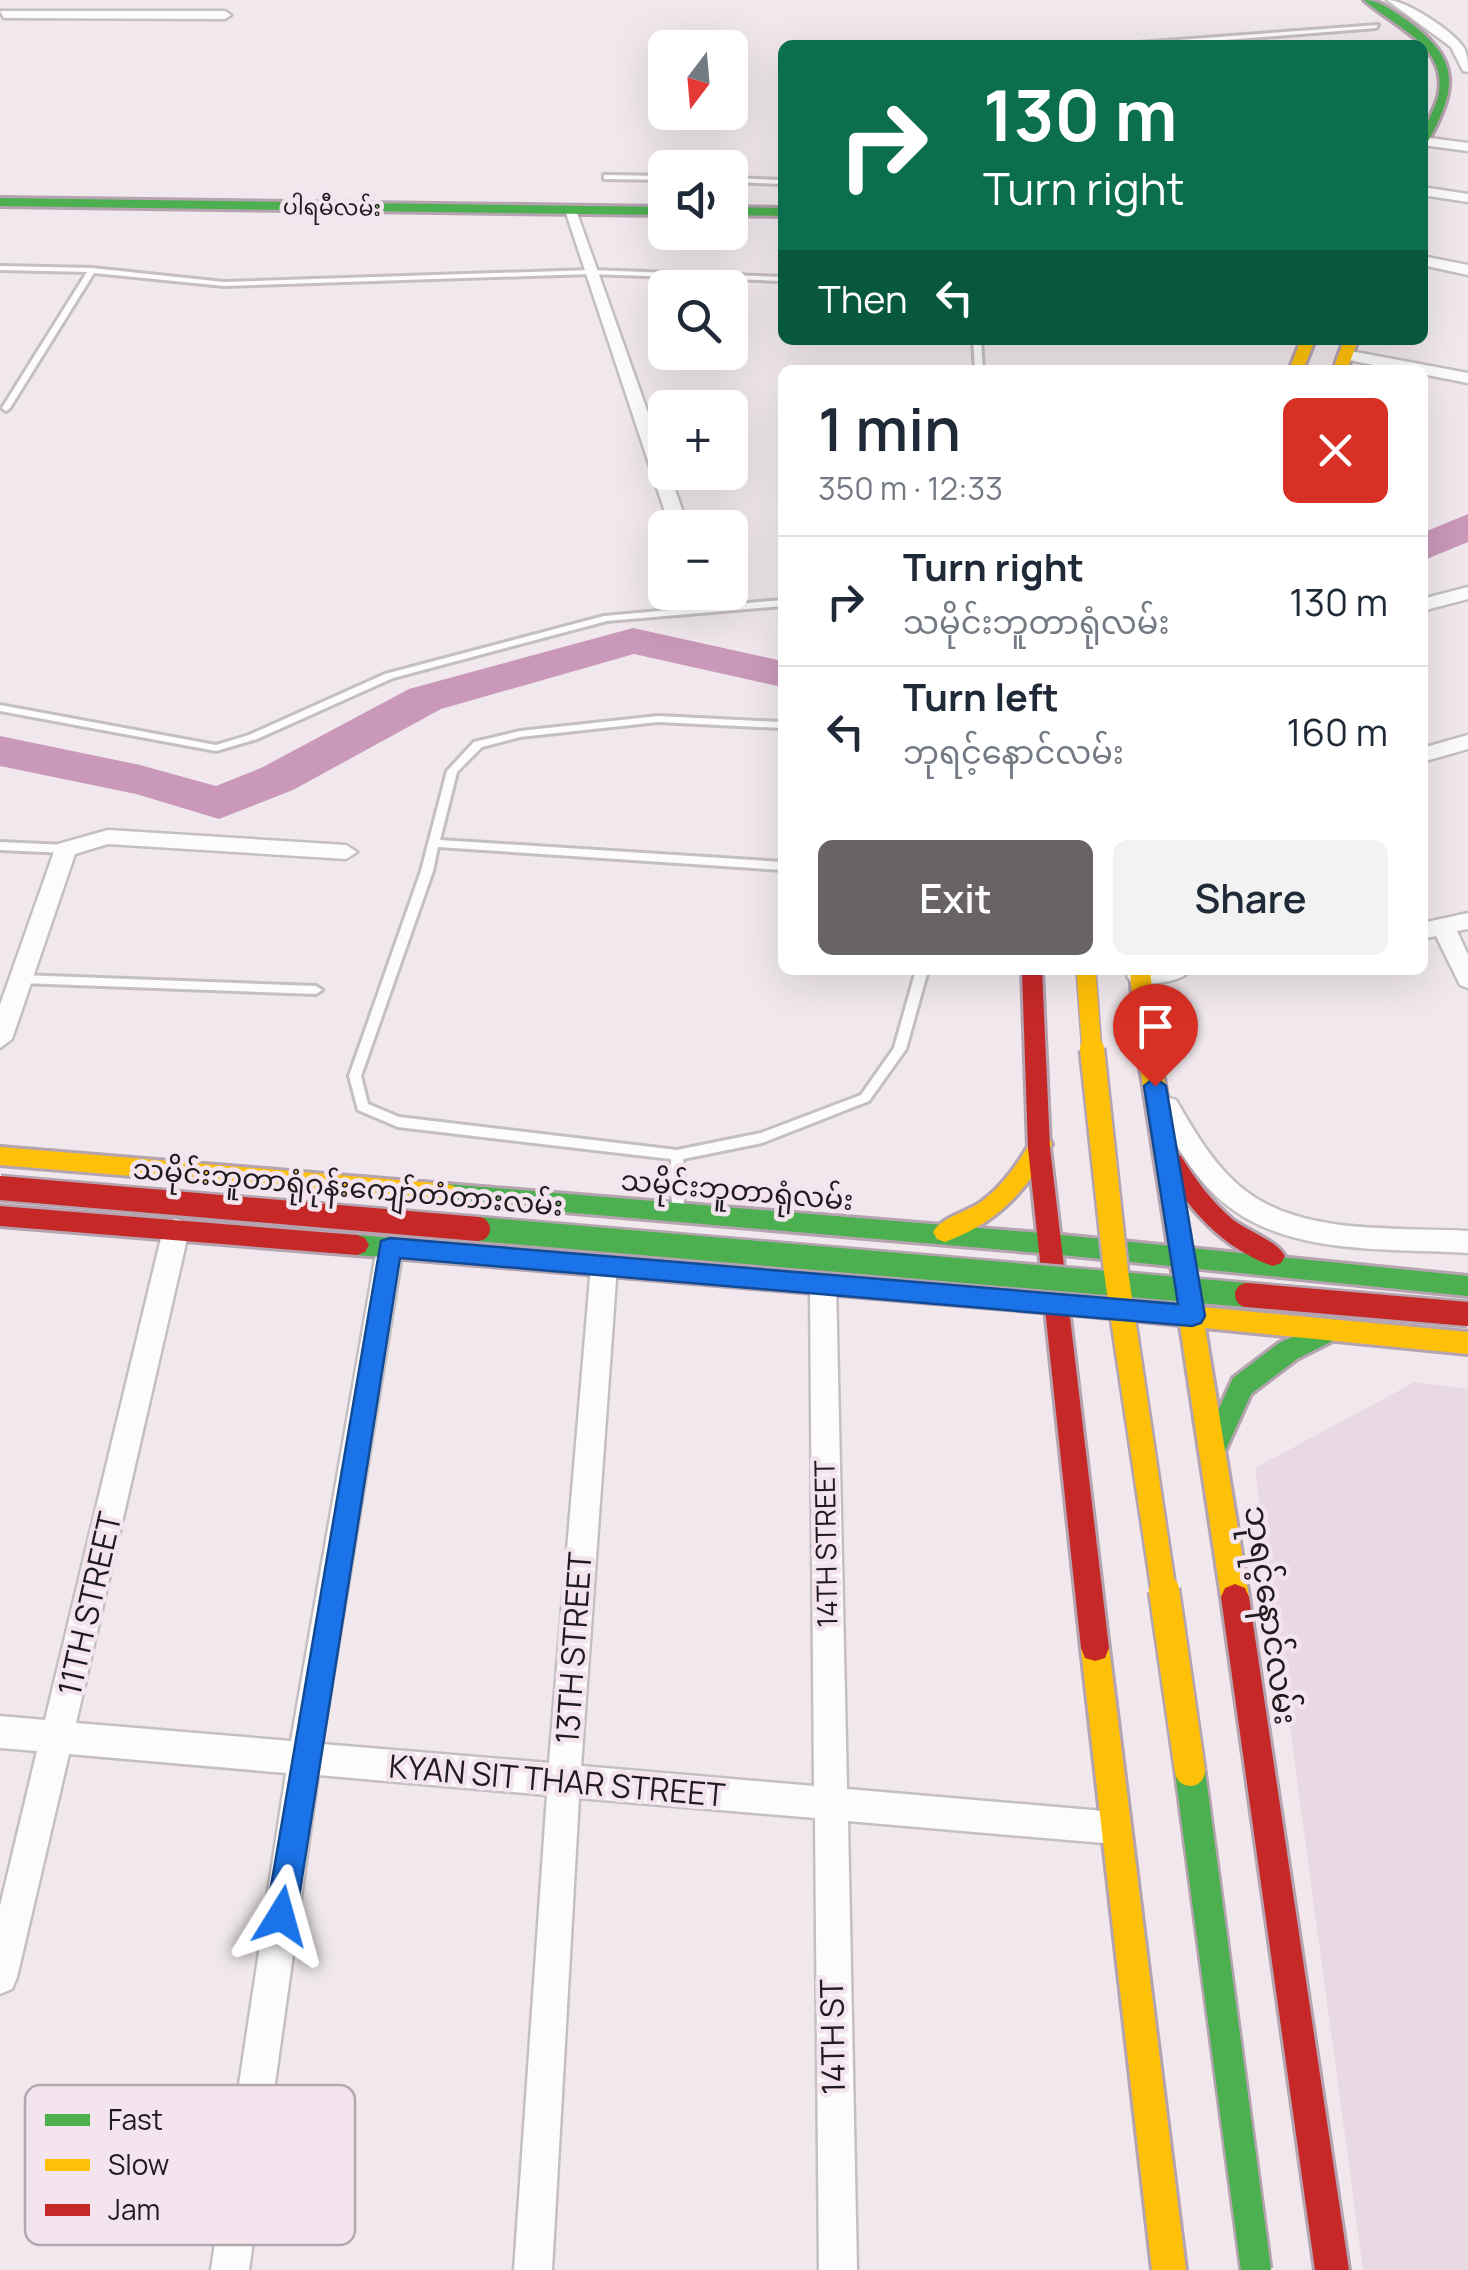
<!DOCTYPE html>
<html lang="en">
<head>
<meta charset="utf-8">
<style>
	:root { --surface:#fff; --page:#f2f2f3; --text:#1f2937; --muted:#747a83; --line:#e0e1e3; --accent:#696366 }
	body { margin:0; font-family:Manrope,"Noto Sans Myanmar",sans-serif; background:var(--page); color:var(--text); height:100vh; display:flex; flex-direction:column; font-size:38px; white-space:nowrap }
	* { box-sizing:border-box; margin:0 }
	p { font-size:32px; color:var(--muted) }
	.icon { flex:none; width:55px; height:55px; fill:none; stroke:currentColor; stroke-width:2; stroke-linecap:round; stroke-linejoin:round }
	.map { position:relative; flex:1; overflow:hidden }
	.drawer { position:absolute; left:778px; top:365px; width:650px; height:610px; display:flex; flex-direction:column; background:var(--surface); border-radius:15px; box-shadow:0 10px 40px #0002 }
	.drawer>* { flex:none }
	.guide { position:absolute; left:778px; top:40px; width:650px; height:305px; border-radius:15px; box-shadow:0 10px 40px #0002; background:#0b6e4f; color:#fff; overflow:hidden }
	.needle { width:65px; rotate:196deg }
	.controls { position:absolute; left:648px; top:30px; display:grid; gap:20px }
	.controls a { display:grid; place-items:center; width:100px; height:100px; border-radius:15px; background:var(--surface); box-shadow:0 10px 40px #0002; font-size:50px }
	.pin { position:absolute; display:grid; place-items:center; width:85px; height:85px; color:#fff; margin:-102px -42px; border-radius:50% 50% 50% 0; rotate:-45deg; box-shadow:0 0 10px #0007 }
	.pin .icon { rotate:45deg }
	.me { position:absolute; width:110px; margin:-55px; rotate:8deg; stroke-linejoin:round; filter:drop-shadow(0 0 8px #0008) }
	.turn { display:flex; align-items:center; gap:35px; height:210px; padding:0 40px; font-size:45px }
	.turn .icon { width:130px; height:130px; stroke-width:2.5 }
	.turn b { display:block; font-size:70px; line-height:85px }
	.then { display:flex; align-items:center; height:95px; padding:0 40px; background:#0003; gap:20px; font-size:38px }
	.round { display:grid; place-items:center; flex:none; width:105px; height:105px; border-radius:15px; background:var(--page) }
	.overview { display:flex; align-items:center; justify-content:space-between; height:170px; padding:0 40px }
	h1 { font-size:60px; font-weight:600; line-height:75px }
	.cta { display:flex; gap:20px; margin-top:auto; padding:20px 40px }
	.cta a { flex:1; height:115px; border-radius:15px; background:var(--accent); color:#fff; font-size:40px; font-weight:600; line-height:115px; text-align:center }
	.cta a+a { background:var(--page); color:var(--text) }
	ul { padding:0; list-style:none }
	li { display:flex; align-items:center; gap:30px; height:130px; padding:0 40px; border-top:2px solid var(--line) }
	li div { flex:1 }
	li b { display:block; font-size:38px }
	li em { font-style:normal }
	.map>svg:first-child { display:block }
	.built { fill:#e9d9e2 }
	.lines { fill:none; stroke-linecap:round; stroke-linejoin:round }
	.river { fill:#ca98b9; fill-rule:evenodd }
	.lane-casing { stroke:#c5bfc2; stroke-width:6 }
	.street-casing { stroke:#c5bfc2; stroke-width:5 }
	.fast-casing { stroke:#b5a3af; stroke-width:6 }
	.slow-casing { stroke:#b5a3af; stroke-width:6 }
	.jam-casing { stroke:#b5a3af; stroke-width:6 }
	.lane { fill:#fdfcfc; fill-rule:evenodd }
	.street { fill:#fdfcfc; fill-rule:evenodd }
	.fast { fill:#4caf50; fill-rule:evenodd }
	.slow { fill:#ffc107; fill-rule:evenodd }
	.jam { fill:#c62828; fill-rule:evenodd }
	.fast-bridge-far1-casing { stroke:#b5a3af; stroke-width:29; stroke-linecap:butt }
	.fast-bridge-casing { stroke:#b5a3af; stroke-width:35; stroke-linecap:butt }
	.slow-bridge-far2-casing { stroke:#b5a3af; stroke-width:22; stroke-linecap:butt }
	.slow-bridge-far1-casing { stroke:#b5a3af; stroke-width:29; stroke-linecap:butt }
	.slow-bridge-casing { stroke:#b5a3af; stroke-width:35; stroke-linecap:butt }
	.jam-bridge-casing { stroke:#b5a3af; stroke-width:29; stroke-linecap:butt }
	.fast-bridge-far1 { stroke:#4caf50; stroke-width:24 }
	.fast-bridge { stroke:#4caf50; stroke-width:30 }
	.slow-bridge-far2 { stroke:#ffc107; stroke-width:19 }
	.slow-bridge-far1 { stroke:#ffc107; stroke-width:24 }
	.slow-bridge { stroke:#ffc107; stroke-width:30 }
	.jam-bridge { stroke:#c62828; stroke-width:24 }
	.route { fill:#1a73e8; stroke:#114b97; stroke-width:2.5 }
	.labels { text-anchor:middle; stroke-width:9; stroke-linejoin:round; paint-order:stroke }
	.far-street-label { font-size:22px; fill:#201b1e; stroke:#f3e4ed }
	.street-label { font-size:28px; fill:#201b1e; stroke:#f3e4ed }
	.near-street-label { font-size:32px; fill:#201b1e; stroke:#f3e4ed }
	.key { fill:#f3e4ed; stroke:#b4a8af; stroke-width:2.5 }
	.key-label { font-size:28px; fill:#201b1e }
</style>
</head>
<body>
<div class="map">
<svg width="1468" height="2270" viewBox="0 0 1468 2270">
	<rect width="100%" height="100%" fill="#f0e8ec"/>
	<path class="built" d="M1415 1382 1468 1389V2270H1363L1255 1468Z"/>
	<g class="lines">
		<g class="river">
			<path d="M1468 514V542L1422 561V533Z"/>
			<path d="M633 628 782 661V687L634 654 441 709 293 790 219 819 136 794 0 766V736L140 765 216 786 261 768 409 689Z"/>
		</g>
		<g class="lane-casing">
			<g id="lane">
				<path d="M1378 25 1376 28 1162 45H1135L1138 43Z"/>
				<path d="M607 175 665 176V180L604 179V175Z"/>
				<path d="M730 178 782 180V184L730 182Z"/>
				<path d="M0 266 92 268 224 282 590 270 782 277V281L590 274 224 286 94 273 10 408 6 411 2 408 87 272 0 270Z"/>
				<path d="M973 340H981L983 370H975Z"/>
				<path d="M782 600V606L607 621 393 678 257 739 216 751 0 711V705L216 745 249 735 385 674 604 616Z"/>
				<path d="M658 716 782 722V728L658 722 520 737 482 747 457 772 440 840 782 862V870L438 847 433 871 361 1076 368 1104 399 1117 677 1150 761 1133 861 1095 894 1048 916 970H928L906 1049 869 1101 762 1143 683 1159 684 1208 683 1212H673L672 1208 671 1159 398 1127 358 1110 349 1076 421 871 447 771 474 742 478 741 520 731Z"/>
				<path d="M0 842 66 845 71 849 66 853 0 850Z"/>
				<path d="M21 975 316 986 322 990 316 994 21 983 15 979Z"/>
			</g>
		</g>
		<g class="street-casing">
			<g id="street">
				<path d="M1387 0C1406 0 1453 31 1464 48 1468 56 1468 62 1468 72L1463 71 1451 47Z"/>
				<path d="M0 11H225L231 15 225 19 4 18Z"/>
				<path d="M1422 137 1468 143V151L1422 145Z"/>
				<path d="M1422 187 1468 194V202L1422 195Z"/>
				<path d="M564 207 576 210 665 461V472H669L687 524 685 528 669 524Z"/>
				<path d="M1422 256 1468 265V275L1422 265Z"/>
				<path d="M1345 350 1468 373V383L1422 374V370H1399L1339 358V352Z"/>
				<path d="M1468 587V599L1422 611V599Z"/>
				<path d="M1468 735V749L1422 762V748Z"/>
				<path d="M108 830 346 845 357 852 346 859 108 844 75 854 12 1039 0 1048V1005L55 849 58 844Z"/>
				<path d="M1468 913V929L1457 931 1468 955V988L1460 985 1436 936 1422 939V923Z"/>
				<path d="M1131 970H1191C1180 983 1147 986 1131 982L1127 976Z"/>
				<path d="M1167 1097 1176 1100C1195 1133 1216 1169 1247 1192 1306 1236 1398 1227 1468 1231V1253C1391 1248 1292 1256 1228 1206 1195 1181 1174 1142 1155 1107L1158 1100Z"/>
				<path d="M176 1219 185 1222 189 1230 76 1723 291 1741 377 1248 381 1240 390 1237 399 1240 403 1248 322 1744 549 1763 591 1266 595 1258 604 1255 613 1258 617 1266 581 1766 814 1786 810 1284 814 1276 823 1273 832 1276 836 1284 847 1789 1115 1812 1127 1816 1131 1828 1127 1840 1115 1844 848 1821 857 2270H819L815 1818 579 1798 552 2270H514L547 1795 318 1775 249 2270H211L286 1773 69 1754 17 1977 12 1989 0 1994V1906L37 1751 0 1748V1716L45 1720 163 1230 167 1222Z"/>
			</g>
		</g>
		<g class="fast-casing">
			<g id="fast">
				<path d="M1364 0C1380 0 1391 10 1405 19 1462 60 1458 88 1426 145L1422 146C1422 125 1435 113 1439 93 1447 45 1393 26 1364 0Z"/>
				<path d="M0 198 665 207V215L0 206Z"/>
				<path d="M730 207 782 208V216L730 215Z"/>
				<path d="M446 1184 1052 1234 1468 1276V1296L1052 1254 446 1202 438 1200 434 1193 438 1186Z"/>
				<path d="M357 1235 1089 1296 1098 1299 1101 1306 1098 1313 1089 1316 357 1255 349 1252 345 1245 349 1238Z"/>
				<path d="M1333 1319 1342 1322 1345 1329 1342 1336 1297 1359 1251 1394 1223 1456 1214 1460 1205 1456 1201 1448 1233 1378 1279 1343Z"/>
			</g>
		</g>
		<g class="slow-casing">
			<g id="slow">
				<path d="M1301 340H1315L1303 370H1289Z"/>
				<path d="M1344 340H1358L1347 370H1333Z"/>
				<path d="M1130 970H1150L1157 1035 1201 1307 1468 1332V1354L1205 1328 1249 1597 1245 1606 1235 1610 1225 1606 1221 1597 1180 1325 1089 1316 1080 1313 1077 1306 1080 1299 1089 1296 1177 1304 1135 1035Z"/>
				<path d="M1041 1135 1049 1138 1052 1144C1027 1191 996 1224 945 1242L937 1239 933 1232C942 1217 967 1212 981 1202 1004 1185 1019 1162 1033 1138Z"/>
				<path d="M0 1147 446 1184 454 1186 458 1193 454 1200 446 1202 0 1165Z"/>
				<path d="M1095 1635 1105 1638 1109 1648 1186 2270H1152L1081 1648 1085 1638Z"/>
			</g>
		</g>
		<g class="jam-casing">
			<g id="jam">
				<path d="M1022 970H1042L1050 1148 1109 1648 1105 1658 1095 1661 1085 1658 1081 1648 1028 1148Z"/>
				<path d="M1173 1153 1181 1156C1195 1179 1211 1201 1232 1219 1247 1231 1276 1240 1285 1256L1281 1263 1273 1266C1223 1249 1186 1208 1162 1162L1165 1156Z"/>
				<path d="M0 1206 357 1235 365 1238 369 1245 365 1252 357 1255 0 1226Z"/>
				<path d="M1235 1584 1245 1588 1249 1597 1349 2270H1315L1221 1597 1225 1588Z"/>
			</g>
		</g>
		<use href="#lane" class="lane"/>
		<use href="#street" class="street"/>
		<use href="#fast" class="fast"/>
		<use href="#slow" class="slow"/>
		<use href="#jam" class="jam"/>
		<g class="fast-bridge-far1-casing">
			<path id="fast-bridge-far1" d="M478 1229 1247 1295"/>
		</g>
		<g class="fast-bridge-casing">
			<path id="fast-bridge" d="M1190 1771 1256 2270"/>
		</g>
		<g class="slow-bridge-far2-casing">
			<path id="slow-bridge-far2" d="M1086 970 1092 1052"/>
		</g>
		<g class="slow-bridge-far1-casing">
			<path id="slow-bridge-far1" d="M1092 1049 1116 1272 1164 1593"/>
		</g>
		<g class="slow-bridge-casing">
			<path id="slow-bridge" d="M1164 1590 1190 1771"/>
		</g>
		<g class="jam-bridge-casing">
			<g id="jam-bridge">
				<path d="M0 1188 478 1229"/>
				<path d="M1247 1295 1468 1314"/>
			</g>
		</g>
		<use href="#fast-bridge-far1" class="fast-bridge-far1"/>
		<use href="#fast-bridge" class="fast-bridge"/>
		<use href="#slow-bridge-far2" class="slow-bridge-far2"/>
		<use href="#slow-bridge-far1" class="slow-bridge-far1"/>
		<use href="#slow-bridge" class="slow-bridge"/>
		<use href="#jam-bridge" class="jam-bridge"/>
	</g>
	<path class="route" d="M1155 1077 1166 1086 1205 1316 1201 1323 1192 1326 400 1258 296 1916 292 1927 281 1932 270 1927 266 1916 381 1241 390 1238 1178 1304 1144 1086Z"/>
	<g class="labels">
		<g class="far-street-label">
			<text transform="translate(332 207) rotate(1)" y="8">ပါရမီလမ်း</text>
		</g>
		<g class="street-label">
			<text transform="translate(348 1187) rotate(5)" y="10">သမိုင်းဘူတာရုံဂုန်းကျော်တံတားလမ်း</text>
			<text transform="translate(737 1190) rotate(5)" y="10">သမိုင်းဘူတာရုံလမ်း</text>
			<text transform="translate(826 1544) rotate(-91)" y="10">14TH STREET</text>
		</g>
		<g class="near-street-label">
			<text transform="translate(90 1604) rotate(-77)" y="11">11TH STREET</text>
			<text transform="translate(1271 1615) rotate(82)" y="11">ဘုရင့်နောင်လမ်း</text>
			<text transform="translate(574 1648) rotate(-86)" y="11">13TH STREET</text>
			<text transform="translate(557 1781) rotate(5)" y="11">KYAN SIT THAR STREET</text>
			<text transform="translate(833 2037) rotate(-91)" y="11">14TH ST</text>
		</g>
	</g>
	<rect x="25" y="2085" width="330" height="160" rx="15" class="key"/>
	<rect x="45" y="2114" width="45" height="12" fill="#4caf50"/>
	<rect x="45" y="2159" width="45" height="12" fill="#ffc107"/>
	<rect x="45" y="2204" width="45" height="12" fill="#c62828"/>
	<g class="key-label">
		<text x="108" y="2130">Fast</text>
		<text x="108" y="2175">Slow</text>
		<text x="108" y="2220">Jam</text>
	</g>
</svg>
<div class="controls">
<a><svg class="needle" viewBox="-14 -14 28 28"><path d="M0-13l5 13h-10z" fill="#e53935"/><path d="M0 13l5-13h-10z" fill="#747a83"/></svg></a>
<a><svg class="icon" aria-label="sound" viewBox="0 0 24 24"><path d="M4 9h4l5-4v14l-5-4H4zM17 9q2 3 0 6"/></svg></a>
<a><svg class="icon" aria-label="search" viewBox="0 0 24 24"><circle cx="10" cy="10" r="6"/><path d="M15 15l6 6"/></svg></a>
<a>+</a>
<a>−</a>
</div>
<div class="pin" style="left:1155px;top:1086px;background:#d93025"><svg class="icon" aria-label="arrive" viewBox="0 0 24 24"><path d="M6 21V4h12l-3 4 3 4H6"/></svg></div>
<svg class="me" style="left:281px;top:1916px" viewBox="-20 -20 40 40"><path d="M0-17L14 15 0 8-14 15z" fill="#1a73e8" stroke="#fff" stroke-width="4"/></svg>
<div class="guide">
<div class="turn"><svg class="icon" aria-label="right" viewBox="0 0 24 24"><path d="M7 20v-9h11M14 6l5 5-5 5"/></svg><div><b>130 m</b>Turn right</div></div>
<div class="then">Then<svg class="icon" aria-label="left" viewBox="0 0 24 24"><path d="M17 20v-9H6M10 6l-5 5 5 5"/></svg></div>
</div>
<section class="drawer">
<div class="overview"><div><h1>1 min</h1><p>350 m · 12:33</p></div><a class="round" style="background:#d93025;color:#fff"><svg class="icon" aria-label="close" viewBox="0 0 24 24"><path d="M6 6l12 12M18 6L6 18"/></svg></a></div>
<ul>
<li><svg class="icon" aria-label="right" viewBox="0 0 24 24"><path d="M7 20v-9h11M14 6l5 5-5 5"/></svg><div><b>Turn right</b><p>သမိုင်းဘူတာရုံလမ်း</p></div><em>130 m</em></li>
<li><svg class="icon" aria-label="left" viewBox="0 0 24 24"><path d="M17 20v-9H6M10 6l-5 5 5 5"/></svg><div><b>Turn left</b><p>ဘုရင့်နောင်လမ်း</p></div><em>160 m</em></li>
</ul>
<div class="cta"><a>Exit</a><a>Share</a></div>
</section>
</div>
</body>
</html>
